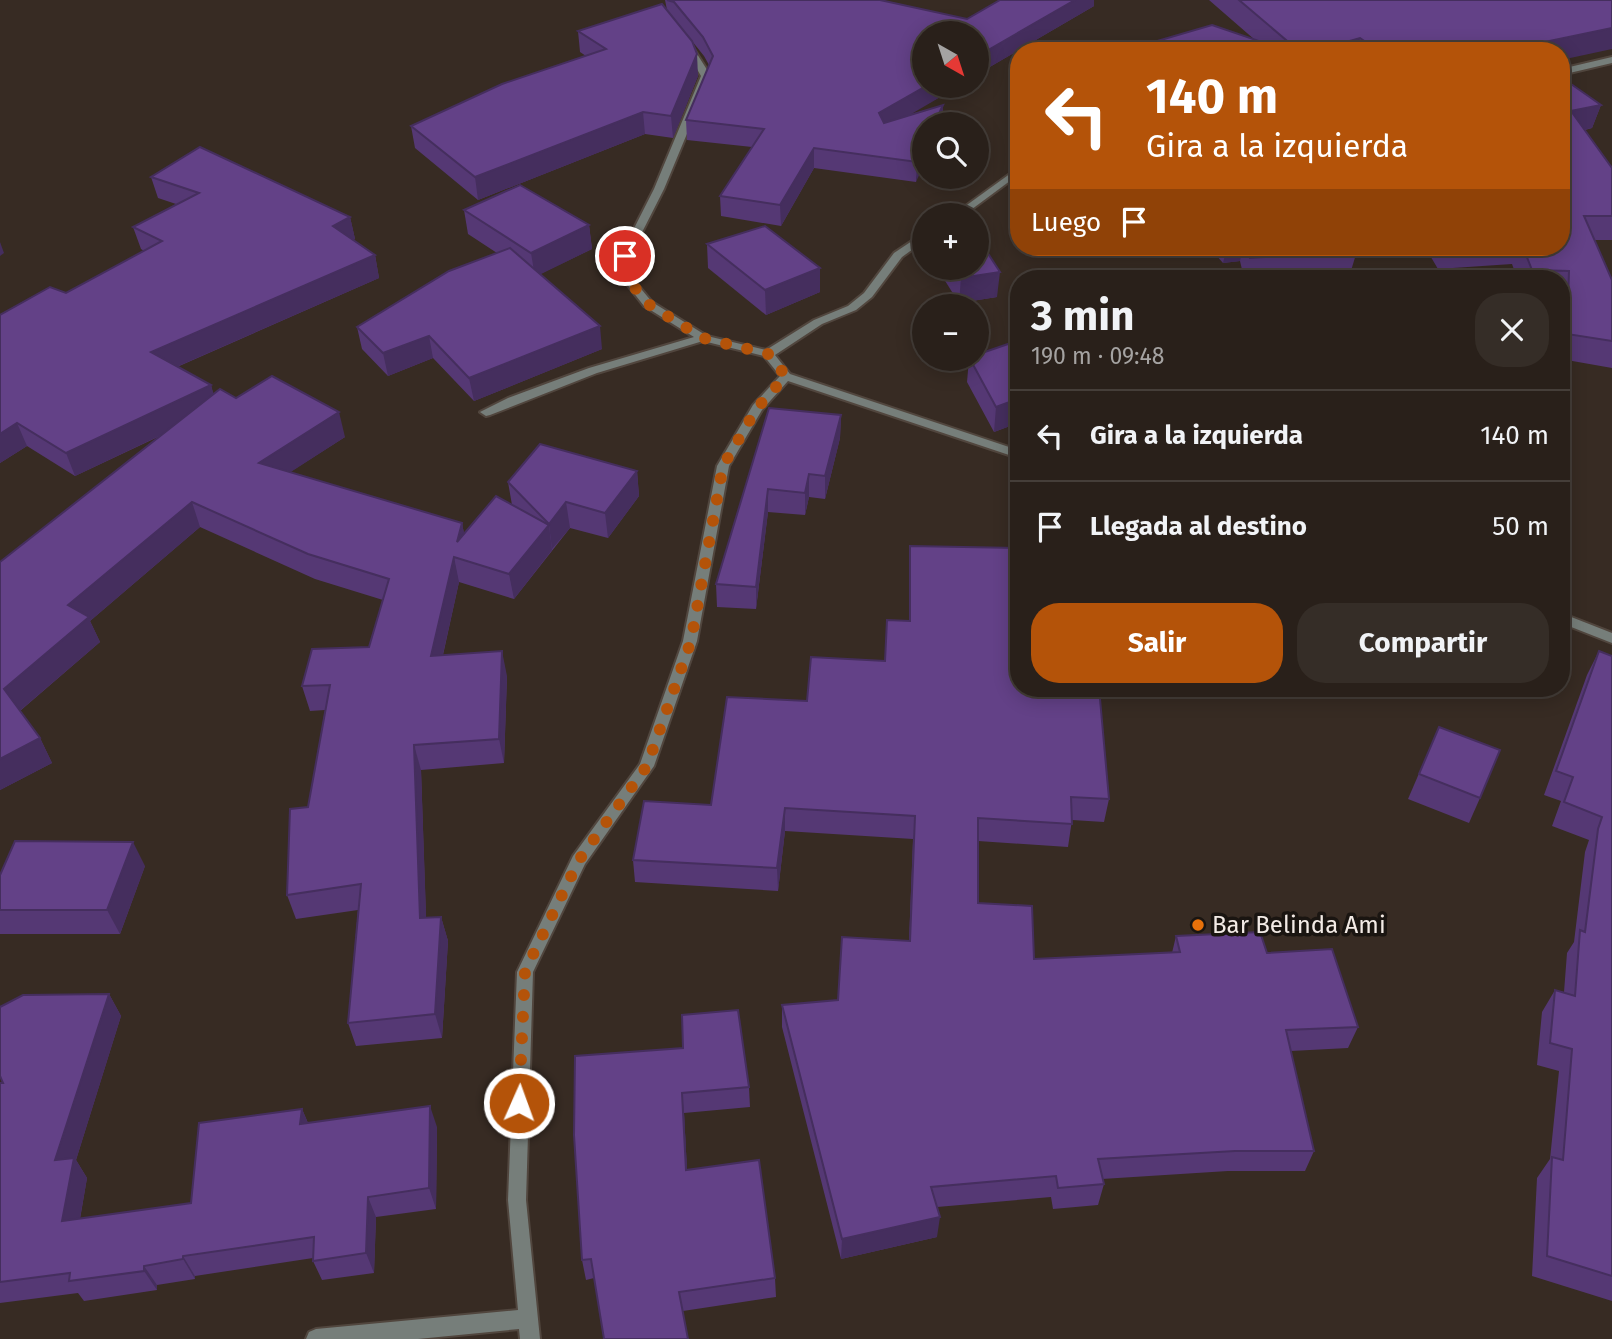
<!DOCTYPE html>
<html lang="es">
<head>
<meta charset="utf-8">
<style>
	:root { --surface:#29201a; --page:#352d27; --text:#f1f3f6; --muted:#a5a3a2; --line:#453e39; --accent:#b45309 }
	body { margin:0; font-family:"Fira Sans",sans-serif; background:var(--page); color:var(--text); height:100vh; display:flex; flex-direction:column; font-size:26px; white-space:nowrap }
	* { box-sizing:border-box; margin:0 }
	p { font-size:23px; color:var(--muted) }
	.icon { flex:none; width:38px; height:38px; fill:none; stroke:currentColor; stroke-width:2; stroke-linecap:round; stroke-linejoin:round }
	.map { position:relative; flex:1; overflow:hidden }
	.panel { position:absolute; left:1010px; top:270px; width:560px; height:427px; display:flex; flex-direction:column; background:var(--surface); border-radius:28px; box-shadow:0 4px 18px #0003,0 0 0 2px var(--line) }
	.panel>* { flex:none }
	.top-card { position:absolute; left:1010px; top:42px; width:560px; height:214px; border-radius:28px; box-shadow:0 4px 18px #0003,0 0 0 2px var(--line); background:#b45309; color:#fff; overflow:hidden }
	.needle { width:46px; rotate:141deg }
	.tools { position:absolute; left:912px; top:21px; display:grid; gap:14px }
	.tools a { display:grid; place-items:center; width:77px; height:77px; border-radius:50%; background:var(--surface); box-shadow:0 4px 18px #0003,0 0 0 2px var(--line); font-size:35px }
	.pin { position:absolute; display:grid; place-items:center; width:60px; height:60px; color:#fff; margin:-30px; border:4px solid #fff; border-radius:50%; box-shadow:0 2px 7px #0007 }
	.me { position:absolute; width:77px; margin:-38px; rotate:2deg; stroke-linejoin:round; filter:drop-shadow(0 0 5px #0008) }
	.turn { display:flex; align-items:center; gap:24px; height:147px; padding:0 21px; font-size:32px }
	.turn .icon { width:91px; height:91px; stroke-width:2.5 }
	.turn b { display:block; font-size:49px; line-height:60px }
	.then { display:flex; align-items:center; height:66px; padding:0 21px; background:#0003; gap:14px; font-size:26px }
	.round { display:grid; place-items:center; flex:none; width:74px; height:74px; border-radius:28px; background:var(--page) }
	.headline { display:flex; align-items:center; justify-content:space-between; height:119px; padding:0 21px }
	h1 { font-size:42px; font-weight:700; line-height:52px }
	.action { display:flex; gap:14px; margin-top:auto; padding:14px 21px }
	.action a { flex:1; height:80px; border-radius:28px; background:var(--accent); color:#fff; font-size:28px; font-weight:700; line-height:80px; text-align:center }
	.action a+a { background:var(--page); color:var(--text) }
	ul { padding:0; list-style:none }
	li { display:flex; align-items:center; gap:21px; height:91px; padding:0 21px; border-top:2px solid var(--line) }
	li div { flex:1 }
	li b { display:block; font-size:26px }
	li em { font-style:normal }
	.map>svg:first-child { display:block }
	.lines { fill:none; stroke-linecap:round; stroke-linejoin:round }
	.street-casing { stroke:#51463e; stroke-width:4 }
	.street { fill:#767e7a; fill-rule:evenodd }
	.wall { fill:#553874 }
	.shaded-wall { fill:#452e5e }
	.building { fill:#634187; stroke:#452e5e; stroke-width:2 }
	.route { stroke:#b45309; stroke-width:12; stroke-dasharray:0 21.6 }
	.food-dot { fill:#e8710a; stroke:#1a1511; stroke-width:2.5 }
	.labels { text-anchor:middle; stroke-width:7; stroke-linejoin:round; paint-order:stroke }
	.poi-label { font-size:24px; fill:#f3ebe6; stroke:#1a1511; text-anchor:start }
</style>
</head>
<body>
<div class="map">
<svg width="1612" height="1339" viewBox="0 0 1612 1339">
	<rect width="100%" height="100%" fill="#372b23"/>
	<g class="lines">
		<g class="street-casing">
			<g id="street">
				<path d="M687 42 690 43 711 76 664 189 630 256 632 278 652 302 707 336 766 350 814 320 848 306 864 293 894 253 924 233V241L902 257 872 297 856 310 822 324 775 355 790 374 1018 450V458L788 381 762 410 729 466 697 641 654 766 585 864 533 972 526 1200 540 1339H520L519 1329 418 1339H306L309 1332 316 1329 518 1310 508 1200 517 972 573 856 640 764 683 641 717 466 753 405 780 376 764 356 703 341 597 373 490 415 486 416 480 412 508 398 589 368 694 337 644 306 622 278 620 256 654 189 701 76 683 45Z"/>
				<path d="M1612 57V63L1561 75V69Z"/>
				<path d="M1018 168V175L964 215H953Z"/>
				<path d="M1561 613 1612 633V643L1561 623Z"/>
			</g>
		</g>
		<use href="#street" class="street"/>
	</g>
	<g class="wall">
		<path d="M665 0H882L967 19 1000 0H1094V6L976 75V33L924 86H959L908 115 943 105 942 124H924L916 182 814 168 781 226 721 216 720 196 752 147 687 140 686 120 709 65 704 56 692 41 698 76 673 138 645 134 478 200 415 148 411 126 586 56 580 52 578 31 667 10Z"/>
		<path d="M1209 0H1612L1561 51H1123L1255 40Z"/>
		<path d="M1561 77 1601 105 1592 128 1585 130 1612 168V240H1594L1612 280V368L1561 359V278H1517L1512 264 1438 269 1425 247H1561Z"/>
		<path d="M151 177 350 217 355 239 353 240 375 255 379 278 177 367 211 385 213 394 236 398 345 437 290 472 462 523 464 534 512 505 508 482 637 471 639 496 608 538 570 528 514 599 459 582 443 655 507 676 504 763 421 770 426 918 441 917 448 941 442 1038 356 1046 348 1023 358 910 296 919 287 895 308 807 325 710 310 711 302 686 369 647 383 600 315 579 200 527 90 621 100 642 20 711 40 738 52 763 0 790V562L160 436 75 476 27 446 0 463V315L66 293 144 251 141 249 133 227 176 204 158 198Z"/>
		<path d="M464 210 589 225 592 249 540 274 602 349 474 401 433 358 388 376 362 349 357 327 497 253 468 234Z"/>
		<path d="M707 244 820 268V292L766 315 708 268Z"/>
		<path d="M1209 247H1352L1357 251 1350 274 1290 278H1244L1240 261 1223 263Z"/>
		<path d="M937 268H976L997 297 959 303Z"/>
		<path d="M1018 349V423L994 432 967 382 969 359H976Z"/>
		<path d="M769 408 841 415 840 438 825 499 809 497 805 515 768 512 756 609 717 607 716 584Z"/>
		<path d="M910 546 1109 799 1104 822 1072 820 1068 847 978 841V903L1034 959 1172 953 1176 936 1267 953 1358 1027 1348 1048 1291 1051 1314 1151 1305 1171H1228L1102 1179 1104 1184 1098 1205 1053 1209 1051 1197 937 1207V1237L841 1259 782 1027V1005L838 1000 909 941 913 839 785 831 778 891 635 882 633 860 711 805 885 661 909 621V569Z"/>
		<path d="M1599 651 1612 656V1301L1532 1276 1537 1178 1550 1159 1559 1071 1537 1065 1542 1012 1555 990 1564 992 1567 953 1574 942 1585 852 1589 840 1552 826 1561 801 1544 795 1587 675Z"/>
		<path d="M1439 727 1480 798 1469 823 1408 799Z"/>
		<path d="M145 866 120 934H0V875Z"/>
		<path d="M109 994 121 1016 76 1160 87 1178 80 1219 191 1203 302 1109 308 1123 437 1127 436 1209 376 1217 374 1273 322 1280 313 1261V1258L195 1276V1279L157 1285V1290L84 1301 78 1293 0 1303V1083H3Z"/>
		<path d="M575 1056 749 1087 750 1107 684 1113 687 1170 775 1278 776 1297 683 1311 594 1278 586 1280 582 1260Z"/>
	</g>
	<g class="shaded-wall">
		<path d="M1075 0H1094V6L976 75V57Z"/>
		<path d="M1612 28V49L1561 60V51H1518L1520 47Z"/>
		<path d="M1360 38 1357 51H1314Z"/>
		<path d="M697 54 698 76 673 138 671 116Z"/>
		<path d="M926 86H959L879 133V113Z"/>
		<path d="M943 105 942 124H934Z"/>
		<path d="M1601 105 1592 128 1563 134 1571 111Z"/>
		<path d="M643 112 645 134 478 200 475 177Z"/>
		<path d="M924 147V164L916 182 917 162Z"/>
		<path d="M814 148V168L781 226 780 205Z"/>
		<path d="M350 217 355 239 338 248 333 226Z"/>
		<path d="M589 225 592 249 535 277 531 253Z"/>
		<path d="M0 242 4 253 0 256Z"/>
		<path d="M1227 247H1243L1240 261 1223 263Z"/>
		<path d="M375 255 379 278 158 375 151 352Z"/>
		<path d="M820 268V292L766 315 765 290Z"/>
		<path d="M1000 272 997 297 959 303 961 278Z"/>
		<path d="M600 326 602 349 474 401 469 378Z"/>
		<path d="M429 336 433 358 388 376 383 353Z"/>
		<path d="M211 385 218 408 75 476 66 453Z"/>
		<path d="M1018 399V423L994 432 996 407Z"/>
		<path d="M339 412 345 437 266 488 259 463Z"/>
		<path d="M841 415 840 438 825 499V476Z"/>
		<path d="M17 423 27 446 0 463V434Z"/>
		<path d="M637 471 639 496 608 538 605 513Z"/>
		<path d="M809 474V497L805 515V493Z"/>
		<path d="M768 489V512L756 609V587Z"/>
		<path d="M192 502 200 527 90 621 100 642 16 714 4 689 68 605Z"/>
		<path d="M566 502 570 528 552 549 549 524Z"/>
		<path d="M462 523 467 548 457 542Z"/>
		<path d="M549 525 552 550 514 599 509 574Z"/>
		<path d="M454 557 459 582 437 681 431 656Z"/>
		<path d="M502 651 507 676 504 763 499 739Z"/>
		<path d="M40 738 52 763 0 790V759Z"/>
		<path d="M414 745 421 770 427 942 420 918Z"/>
		<path d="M785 808V831L778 891 777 868Z"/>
		<path d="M133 842 145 866 120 934 107 910Z"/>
		<path d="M441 917 448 941 442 1038 435 1014Z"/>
		<path d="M109 994 121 1016 76 1160 87 1178 76 1241 62 1221 55 1160Z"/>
		<path d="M682 1093 684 1113 688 1191 686 1170Z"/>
		<path d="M430 1106 437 1127 436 1209 429 1188Z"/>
		<path d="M302 1109 311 1130 300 1124Z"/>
		<path d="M368 1197 376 1217 374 1273 366 1253Z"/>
		<path d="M940 1217 937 1237 841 1259 842 1239Z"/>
		<path d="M183 1256 195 1276V1279L183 1259Z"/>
		<path d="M144 1266 157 1285V1290L144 1271Z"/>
	</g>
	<g class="building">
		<path d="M667 0H880L967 19 1000 0H1075L976 57V33H924V86H926L879 113 884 123 943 105 934 124H924V147L917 162 814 148 780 205 720 196 764 129 686 120 713 56 703 37 674 2Z"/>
		<path d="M1239 0H1612V28L1520 47 1525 51H1379L1360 38 1314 51H1299Z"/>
		<path d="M662 4 692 41 697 54 671 116 643 112 475 177 411 126 502 84 606 49 578 31Z"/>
		<path d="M1212 25 1288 51H1123Z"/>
		<path d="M1561 77 1601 105 1571 111 1612 168V216H1584L1612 280V341L1567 334 1569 271 1532 270 1523 247H1561Z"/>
		<path d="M200 147 350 217 333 226 375 255 151 352 211 385 66 453 17 423 0 434V315L50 287 66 293 162 241 133 227 199 193 151 177Z"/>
		<path d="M520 185 589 225 531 253 464 210Z"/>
		<path d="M765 226 820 268 765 290 707 244Z"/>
		<path d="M976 235 1000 272 961 278 954 268H976Z"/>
		<path d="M1247 247H1352L1357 251 1250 258Z"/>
		<path d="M510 248 600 326 469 378 429 336 383 353 357 327 449 271Z"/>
		<path d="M1011 343 1018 349V399L996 407 970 359H976V355Z"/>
		<path d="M272 376 339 412 259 463 462 523 457 542 496 496 549 525 509 574 454 557 431 656 502 651 499 739 414 745 420 918 441 917 435 1014 348 1023 361 884 287 895 290 809 308 807 330 685 302 686 312 649 369 647 389 579 308 554 192 502 68 605 89 617 4 689 40 738 0 759V562L220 389 236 398Z"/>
		<path d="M769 408 841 415 825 476 809 474 805 493 768 489 756 587 716 584Z"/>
		<path d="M540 444 637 471 605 513 566 502 549 524 508 482Z"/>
		<path d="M910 546 1018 548V688H1099L1109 799 1071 797 1072 824 978 818V903L1032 906 1034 959 1180 952 1176 936 1260 932 1267 953 1332 949 1358 1027 1286 1030 1314 1151H1235L1098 1159 1104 1184 1058 1188 1056 1176 931 1187 940 1217 842 1239 782 1005 838 1000 842 937 910 941 915 816 785 808 777 868 633 860 644 801 711 805 727 697 807 701 811 657 885 661 887 620 910 621Z"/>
		<path d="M1599 651 1612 656V1276L1547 1256 1552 1157 1563 1160 1572 1049 1550 1043 1555 990 1575 996 1580 930 1585 932 1598 829 1602 817 1564 802 1573 777 1556 771Z"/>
		<path d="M1439 727 1500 750 1480 798 1419 774Z"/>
		<path d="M15 841 133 842 107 910H0V875Z"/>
		<path d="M109 994 55 1160 74 1158 62 1221 191 1203 199 1123 302 1109 300 1124 430 1106 429 1188 368 1197 366 1253 313 1261 314 1237 183 1256V1259L144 1266V1271L69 1281 70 1273 0 1282V1083H3L0 1076V1007L23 995Z"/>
		<path d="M738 1010 749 1087 682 1093 686 1170 759 1160 775 1278 679 1292 688 1339H604L591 1259 582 1260 574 1135 575 1056 683 1048 682 1015Z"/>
	</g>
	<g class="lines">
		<path class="route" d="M519 1103 525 971 579 860 647 766 691 641 723 466 757 408 786 376 768 354 703 338 648 304 627 278 625 256"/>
	</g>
	<circle class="food-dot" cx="1198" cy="925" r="7"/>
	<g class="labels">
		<g class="poi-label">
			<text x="1212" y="933">Bar Belinda Ami</text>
		</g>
	</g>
</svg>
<div class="tools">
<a><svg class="needle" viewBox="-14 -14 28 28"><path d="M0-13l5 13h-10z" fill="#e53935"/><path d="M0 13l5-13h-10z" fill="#a5a3a2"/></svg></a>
<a><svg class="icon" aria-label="search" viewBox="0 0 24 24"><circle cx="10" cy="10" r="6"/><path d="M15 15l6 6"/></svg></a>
<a>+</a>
<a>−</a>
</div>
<div class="pin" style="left:625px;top:256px;background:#d93025"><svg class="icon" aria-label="arrive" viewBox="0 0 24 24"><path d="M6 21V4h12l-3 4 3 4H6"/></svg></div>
<svg class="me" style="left:519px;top:1103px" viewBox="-20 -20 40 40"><circle r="17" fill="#b45309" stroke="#fff" stroke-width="3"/><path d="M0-11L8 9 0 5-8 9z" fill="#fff"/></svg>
<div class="top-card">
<div class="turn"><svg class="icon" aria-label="left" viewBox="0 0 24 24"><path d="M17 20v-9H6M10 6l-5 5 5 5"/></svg><div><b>140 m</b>Gira a la izquierda</div></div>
<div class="then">Luego<svg class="icon" aria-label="arrive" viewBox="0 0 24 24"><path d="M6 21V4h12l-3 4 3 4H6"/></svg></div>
</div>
<section class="panel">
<div class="headline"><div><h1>3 min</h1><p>190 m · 09:48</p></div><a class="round"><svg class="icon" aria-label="close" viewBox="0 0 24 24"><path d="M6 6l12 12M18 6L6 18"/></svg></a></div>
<ul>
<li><svg class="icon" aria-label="left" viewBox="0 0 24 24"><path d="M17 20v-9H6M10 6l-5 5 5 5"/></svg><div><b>Gira a la izquierda</b></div><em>140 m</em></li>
<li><svg class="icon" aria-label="arrive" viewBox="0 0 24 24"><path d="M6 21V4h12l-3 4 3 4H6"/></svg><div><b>Llegada al destino</b></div><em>50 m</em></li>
</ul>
<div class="action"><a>Salir</a><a>Compartir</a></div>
</section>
</div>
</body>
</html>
